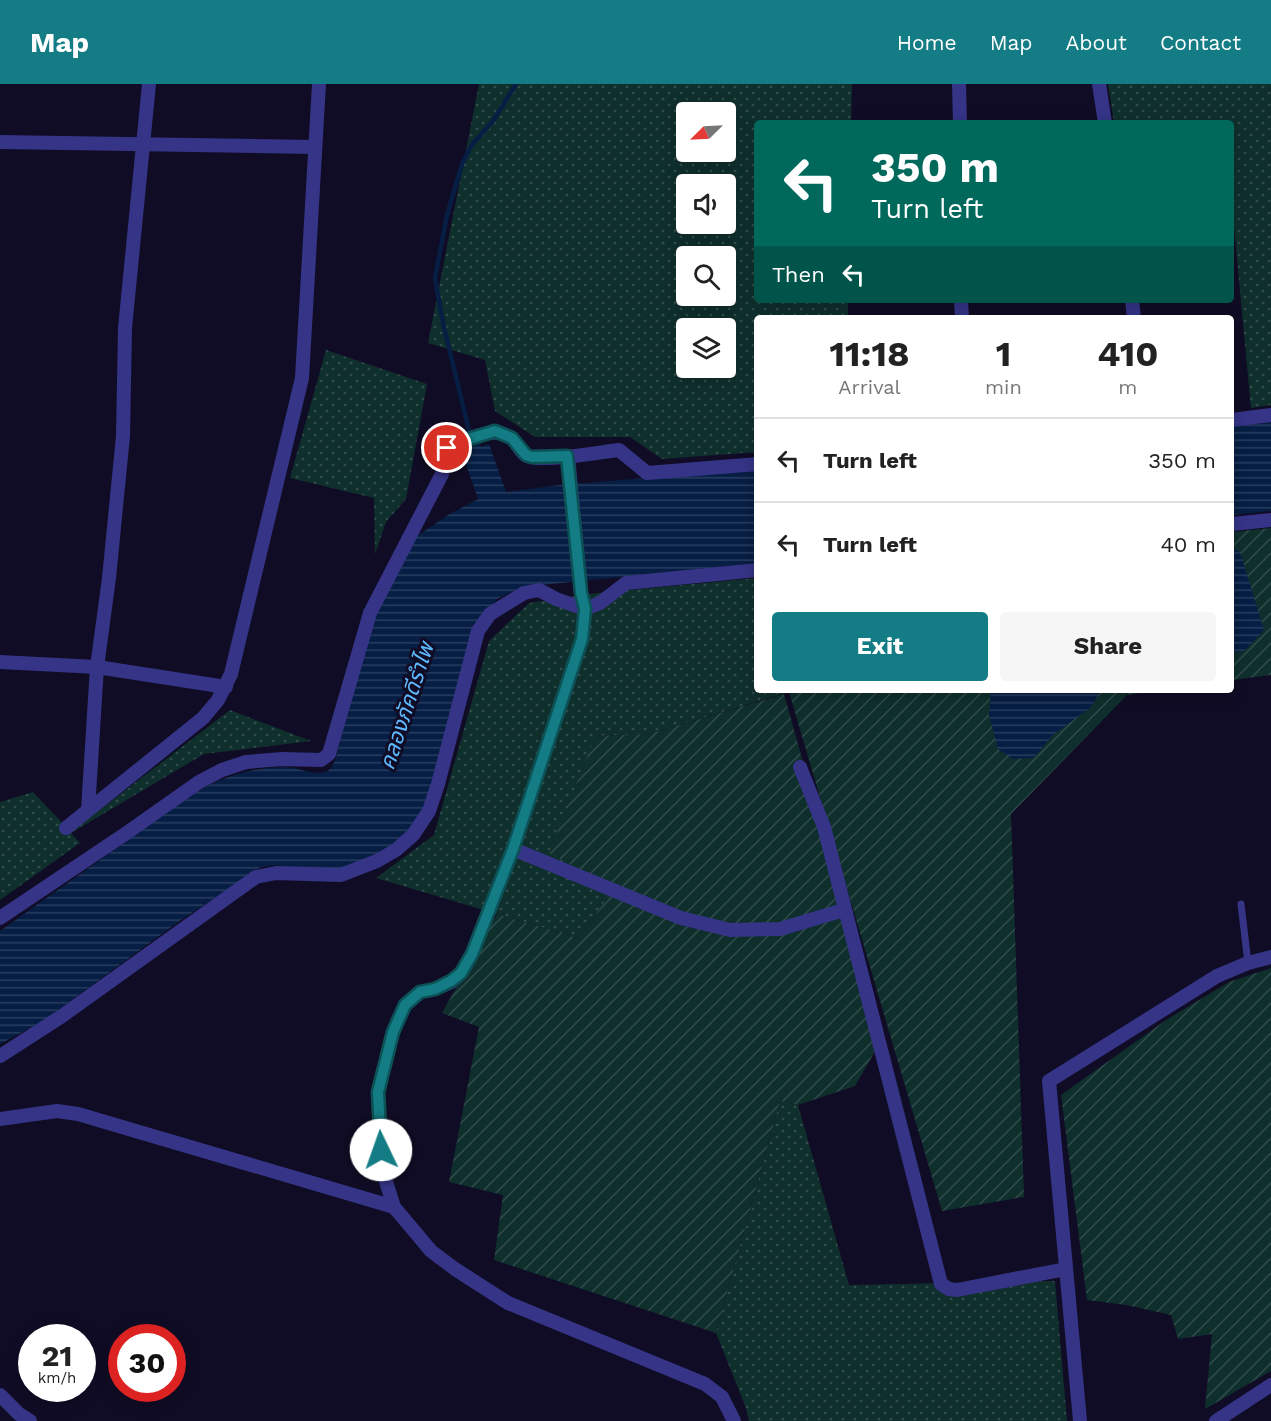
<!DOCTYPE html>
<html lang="en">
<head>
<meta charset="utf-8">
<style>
	:root { --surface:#fff; --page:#f6f6f6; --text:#222; --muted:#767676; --line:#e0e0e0; --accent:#137c84 }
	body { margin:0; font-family:"Work Sans","Noto Sans Thai",sans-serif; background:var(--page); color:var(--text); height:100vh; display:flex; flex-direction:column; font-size:22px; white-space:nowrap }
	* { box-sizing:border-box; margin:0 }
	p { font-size:20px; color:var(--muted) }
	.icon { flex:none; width:33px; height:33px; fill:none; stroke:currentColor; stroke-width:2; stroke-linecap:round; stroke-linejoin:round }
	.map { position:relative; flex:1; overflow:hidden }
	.drawer { position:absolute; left:754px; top:231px; width:480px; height:378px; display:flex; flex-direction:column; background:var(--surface); border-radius:6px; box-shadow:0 3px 15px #0003 }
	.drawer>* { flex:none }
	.top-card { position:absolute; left:754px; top:36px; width:480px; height:183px; border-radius:6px; box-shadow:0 3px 15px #0003; background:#00695c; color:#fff; overflow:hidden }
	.needle { width:39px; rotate:246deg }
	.fabs { position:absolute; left:676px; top:18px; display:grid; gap:12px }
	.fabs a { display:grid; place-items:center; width:60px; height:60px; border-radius:6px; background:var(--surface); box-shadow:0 3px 15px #0003; font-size:30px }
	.speed { position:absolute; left:18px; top:1240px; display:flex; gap:12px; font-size:30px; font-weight:700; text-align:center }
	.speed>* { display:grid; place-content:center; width:78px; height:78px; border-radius:50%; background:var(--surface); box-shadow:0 3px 15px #0003; line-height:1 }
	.speed small { font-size:15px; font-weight:400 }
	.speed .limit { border:9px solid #d22; background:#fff; color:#111 }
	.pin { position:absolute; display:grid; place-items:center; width:51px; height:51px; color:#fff; margin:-26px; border:3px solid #fff; border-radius:50%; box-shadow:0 2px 6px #0007 }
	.me { position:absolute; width:66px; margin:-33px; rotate:357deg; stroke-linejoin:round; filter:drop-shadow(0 0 4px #0008) }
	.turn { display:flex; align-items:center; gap:21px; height:126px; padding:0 18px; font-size:27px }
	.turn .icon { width:78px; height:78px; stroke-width:2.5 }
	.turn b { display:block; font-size:42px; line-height:51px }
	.then { display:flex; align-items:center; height:57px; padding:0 18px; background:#0003; gap:12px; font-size:22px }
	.eta { display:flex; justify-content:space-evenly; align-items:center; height:102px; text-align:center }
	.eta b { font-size:36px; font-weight:700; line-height:42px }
	.action { display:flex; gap:12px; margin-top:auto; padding:12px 18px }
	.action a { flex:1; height:69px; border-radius:6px; background:var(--accent); color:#fff; font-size:24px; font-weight:700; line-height:69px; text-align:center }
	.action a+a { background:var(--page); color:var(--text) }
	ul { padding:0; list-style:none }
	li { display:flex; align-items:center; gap:18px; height:84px; padding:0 18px; border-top:2px solid var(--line) }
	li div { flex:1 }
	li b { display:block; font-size:22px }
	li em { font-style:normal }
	header { display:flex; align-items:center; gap:36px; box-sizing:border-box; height:84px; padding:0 30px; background:var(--accent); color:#fff }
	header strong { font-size:28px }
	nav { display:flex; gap:33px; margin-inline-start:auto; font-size:21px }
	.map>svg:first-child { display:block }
	.grass { fill:url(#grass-dots); fill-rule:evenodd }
	.garden { fill:url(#garden-furrows) }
	.water { fill:url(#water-rules) }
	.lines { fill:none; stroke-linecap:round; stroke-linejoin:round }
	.stream { stroke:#061e44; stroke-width:4.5 }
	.service { stroke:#353487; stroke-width:7 }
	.minor { stroke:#353487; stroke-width:14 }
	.route-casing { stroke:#0c5156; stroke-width:15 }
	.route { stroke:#137c84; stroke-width:10 }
	.labels { text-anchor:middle; stroke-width:6; stroke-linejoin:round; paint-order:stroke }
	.water-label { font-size:22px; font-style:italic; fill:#5eb9ff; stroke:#100c25 }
</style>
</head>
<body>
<header>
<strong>Map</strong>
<nav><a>Home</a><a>Map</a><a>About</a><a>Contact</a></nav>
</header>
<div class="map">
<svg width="1271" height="1337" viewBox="0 0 1271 1337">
	<defs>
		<pattern id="grass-dots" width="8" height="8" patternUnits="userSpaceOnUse" patternTransform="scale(1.5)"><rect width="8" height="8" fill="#0f2f2d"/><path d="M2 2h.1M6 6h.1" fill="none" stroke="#314c4c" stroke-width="1.8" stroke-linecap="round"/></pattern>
		<pattern id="garden-furrows" width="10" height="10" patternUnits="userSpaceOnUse" patternTransform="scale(1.5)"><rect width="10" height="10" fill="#0f2f2d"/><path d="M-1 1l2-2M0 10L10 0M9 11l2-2" fill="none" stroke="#314c4c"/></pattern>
		<pattern id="water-rules" width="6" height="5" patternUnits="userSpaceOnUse" patternTransform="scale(1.5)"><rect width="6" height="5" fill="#061e44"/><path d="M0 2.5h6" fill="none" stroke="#293e60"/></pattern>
	</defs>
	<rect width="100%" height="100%" fill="#100c25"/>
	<g class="grass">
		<path d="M479 0H852L851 39H758V216H848V234H758L757 368 662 375 630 353H535L495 327 485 276 428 259ZM726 28V68H687V28ZM726 100V140H687V100ZM726 172V212H687V172ZM726 244V284H687V244Z"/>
		<path d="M1108 0H1271V321L1251 324 1232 122V39H1114Z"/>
		<path d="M326 266 427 300 406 415 386 438 375 470 374 414 290 394Z"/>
		<path d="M757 494 758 606H806L789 608 649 650 595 652 615 804 578 854 376 794 434 751 489 557 529 519 597 509Z"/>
		<path d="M230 626 311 657 204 670 71 749 80 759 0 816V718L33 708 71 748Z"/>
		<path d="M780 1017 798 1021 849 1201 1055 1197 1067 1337H749L746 1324 716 1249Z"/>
	</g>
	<g class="garden">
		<path d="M1271 444V591L1232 596V448Z"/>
		<path d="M806 606H1160L1127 611 1011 730 1024 1113 942 1127 789 608Z"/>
		<path d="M784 610 881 957 855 1002 798 1021 780 1017 716 1249 494 1176 503 1111 449 1098 479 943 442 929 497 830 578 854 615 804 549 769 595 652 649 650Z"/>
		<path d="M1271 884V1287L1205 1325 1212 1250 1178 1255 1171 1231 1126 1221 1087 1216 1061 1011 1166 936 1229 898Z"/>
	</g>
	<g class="water">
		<path d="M1271 338V427L1232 431V343Z"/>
		<path d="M478 357 481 363 489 360 506 408 560 401 757 385V479L522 503 497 515 479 537 429 713 416 739 386 768 333 788 303 786 277 781 261 783 181 836 43 937 0 960V847L197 707C225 692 255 683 287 683 299 684 313 691 325 688 334 685 336 673 338 665L375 528 404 468 417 452 448 431 478 415 460 363Z"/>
		<path d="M1232 464 1240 468 1264 546 1244 567 1232 569Z"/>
		<path d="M991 606H1102L1090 624 1054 650 1033 674 1013 675 998 665 989 631Z"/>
	</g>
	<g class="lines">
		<path class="stream" d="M470 351 443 239 435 194 447 131 462 80 471 62 493 37 516 0"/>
		<path class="service" d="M1241 820 1248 879"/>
		<g class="minor">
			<path d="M959 0 960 39"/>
			<path d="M1099 0 1105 39"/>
			<path d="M0 58 315 63"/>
			<path d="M961 216 962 234"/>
			<path d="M1132 216 1134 234"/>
			<path d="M1232 336 1271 331"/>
			<path d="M568 372 581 508 585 525 582 555 513 765 472 870 461 889 451 898 435 905 420 908 405 921 393 948 378 1008 382 1085 394 1123 431 1167 455 1185 508 1219 705 1300 722 1313 734 1337"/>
			<path d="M1232 440 1271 436"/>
			<path d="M0 578 97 583 226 603"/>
			<path d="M800 683 824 743 941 1200 949 1205 957 1206 1066 1185"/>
			<path d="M88 726 97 583 109 494 123 352 125 244 149 0"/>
			<path d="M66 744 203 634 218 616 231 590 302 294 319 0"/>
			<path d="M513 765 681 834 730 846 780 845 844 826"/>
			<path d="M0 834 128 748 199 698 222 686 246 678 282 675 321 676 329 670 370 529 442 390 449 361C468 356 494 341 511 354 519 360 520 371 531 373 555 377 593 369 619 366L647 389 758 380"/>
			<path d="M0 972 62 932 256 793 276 789 341 791 377 777 396 766 413 751 429 727 438 700 478 547 490 530 524 509 539 506 556 515 585 525 600 519 626 499 758 486"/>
			<path d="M0 1035 57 1027 78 1030 394 1123"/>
			<path d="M0 1311 19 1330 30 1337"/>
			<path d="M1080 1337 1049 997 1217 892 1248 879 1271 873"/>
			<path d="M1216 1337 1271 1301"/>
		</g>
	</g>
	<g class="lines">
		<g class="route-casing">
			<path id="route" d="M381 1066 378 1008 393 948 405 921 420 908 435 905 451 897 461 889 472 870 513 765 582 555 585 525 581 508 567 372 532 373 526 371 512 354 495 347 449 361 447 364"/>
		</g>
		<use href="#route" class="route"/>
	</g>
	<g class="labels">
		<g class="water-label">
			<text transform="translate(406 622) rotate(-72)" y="8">คลองภัคดีรำไพ</text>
		</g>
	</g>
</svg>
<div class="fabs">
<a><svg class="needle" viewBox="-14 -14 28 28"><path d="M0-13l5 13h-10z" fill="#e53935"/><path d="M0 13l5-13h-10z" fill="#767676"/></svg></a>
<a><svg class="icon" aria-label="sound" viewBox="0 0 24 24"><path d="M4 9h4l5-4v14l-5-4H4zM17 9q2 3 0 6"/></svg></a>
<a><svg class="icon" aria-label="search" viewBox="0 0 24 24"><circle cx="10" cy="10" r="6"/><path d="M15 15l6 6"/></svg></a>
<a><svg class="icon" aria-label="layers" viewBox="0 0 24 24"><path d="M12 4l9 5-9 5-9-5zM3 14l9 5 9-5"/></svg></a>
</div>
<div class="speed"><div>21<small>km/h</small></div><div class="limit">30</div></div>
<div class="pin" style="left:447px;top:364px;background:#d93025"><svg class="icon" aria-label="arrive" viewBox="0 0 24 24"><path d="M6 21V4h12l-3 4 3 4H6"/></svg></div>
<svg class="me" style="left:381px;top:1066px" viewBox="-20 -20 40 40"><circle r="19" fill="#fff"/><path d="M0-13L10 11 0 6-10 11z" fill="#137c84"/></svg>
<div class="top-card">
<div class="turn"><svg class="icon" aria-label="left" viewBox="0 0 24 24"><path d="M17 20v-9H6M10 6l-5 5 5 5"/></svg><div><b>350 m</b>Turn left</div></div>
<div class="then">Then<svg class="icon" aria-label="left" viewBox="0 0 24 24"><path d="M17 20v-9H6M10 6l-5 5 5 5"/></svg></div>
</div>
<section class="drawer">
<div class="eta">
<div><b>11:18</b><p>Arrival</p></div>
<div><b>1</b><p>min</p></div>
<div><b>410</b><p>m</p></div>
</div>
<ul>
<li><svg class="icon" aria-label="left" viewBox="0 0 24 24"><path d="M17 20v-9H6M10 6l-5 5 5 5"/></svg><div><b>Turn left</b></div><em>350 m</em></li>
<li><svg class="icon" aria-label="left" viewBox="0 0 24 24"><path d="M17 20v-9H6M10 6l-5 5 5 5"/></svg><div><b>Turn left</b></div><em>40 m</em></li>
</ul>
<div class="action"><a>Exit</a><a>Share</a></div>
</section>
</div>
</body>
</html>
